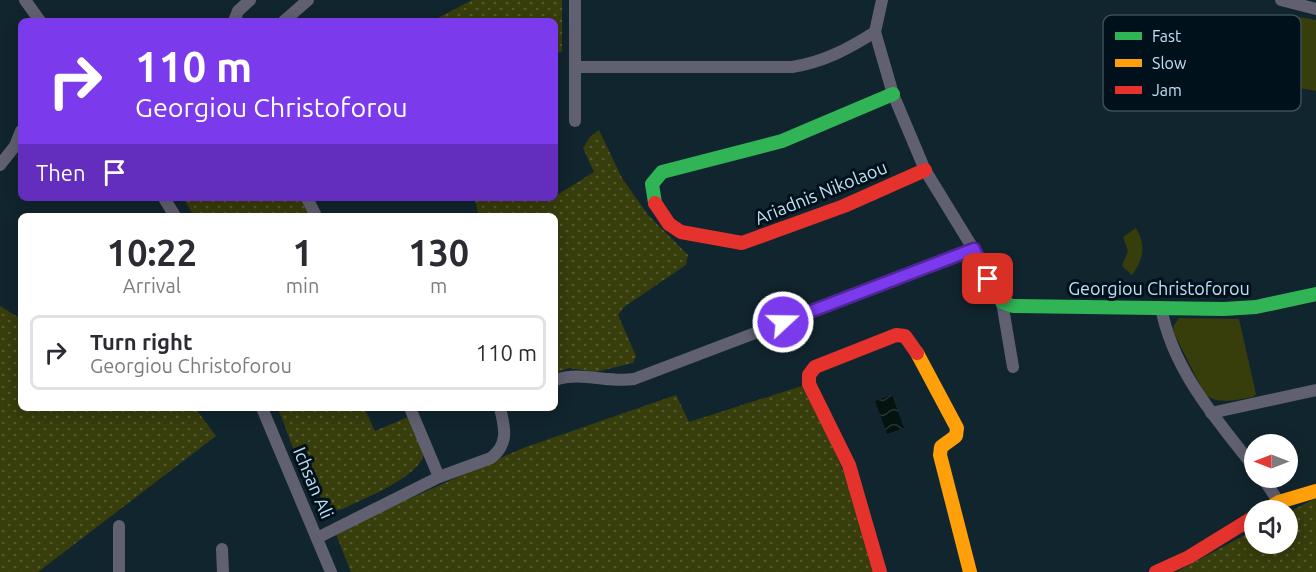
<!DOCTYPE html>
<html lang="en">
<head>
<meta charset="utf-8">
<style>
	:root { --surface:#fff; --page:#f2f2f3; --text:#2b2b33; --muted:#7c7c81; --line:#e1e1e2 }
	body { margin:0; font-family:Ubuntu,sans-serif; background:var(--page); color:var(--text); height:100vh; display:flex; flex-direction:column; font-size:22px; white-space:nowrap }
	* { box-sizing:border-box; margin:0 }
	p { font-size:20px; color:var(--muted) }
	.icon { flex:none; width:33px; height:33px; fill:none; stroke:currentColor; stroke-width:2; stroke-linecap:round; stroke-linejoin:round }
	.map { position:relative; flex:1; overflow:hidden }
	.panel { position:absolute; left:18px; top:213px; width:540px; height:198px; display:flex; flex-direction:column; background:var(--surface); border-radius:9px; box-shadow:0 3px 15px #0003 }
	.panel>* { flex:none }
	.guide { position:absolute; left:18px; top:18px; width:540px; height:183px; border-radius:9px; box-shadow:0 3px 15px #0003; background:#7c3aed; color:#fff; overflow:hidden }
	.needle { width:39px; rotate:270deg }
	.fabs { position:absolute; left:1244px; top:434px; display:grid; gap:12px }
	.fabs a { display:grid; place-items:center; width:54px; height:54px; border-radius:50%; background:var(--surface); box-shadow:0 3px 15px #0003; font-size:30px }
	.pin { position:absolute; display:grid; place-items:center; width:51px; height:51px; color:#fff; margin:-26px; border-radius:12px; box-shadow:0 3px 9px #0006 }
	.me { position:absolute; width:66px; margin:-33px; rotate:69deg; stroke-linejoin:round; filter:drop-shadow(0 0 4px #0008) }
	.turn { display:flex; align-items:center; gap:21px; height:126px; padding:0 18px; font-size:27px }
	.turn .icon { width:78px; height:78px; stroke-width:2.5 }
	.turn b { display:block; font-size:42px; line-height:51px }
	.then { display:flex; align-items:center; height:57px; padding:0 18px; background:#0003; gap:12px; font-size:22px }
	.eta { display:flex; justify-content:space-evenly; align-items:center; height:102px; text-align:center }
	.eta b { font-size:36px; font-weight:700; line-height:42px }
	ul { padding:0; list-style:none }
	li { display:flex; align-items:center; gap:18px; height:75px; margin:0 12px 9px; padding:0 6px; border:3px solid var(--line); border-radius:9px }
	li div { flex:1 }
	li b { display:block; font-size:22px }
	li em { font-style:normal }
	.map>svg:first-child { display:block }
	.grass { fill:url(#grass-dots) }
	.park { fill:#383d0c }
	.water { fill:url(#water-waves) }
	.lines { fill:none; stroke-linecap:round; stroke-linejoin:round }
	.street { stroke:#606070; stroke-width:12 }
	.fast { stroke:#30b455; stroke-width:14 }
	.slow { stroke:#ff9f0a; stroke-width:14 }
	.jam { stroke:#e5322d; stroke-width:14 }
	.route-casing { stroke:#51269a; stroke-width:15 }
	.route { stroke:#7c3aed; stroke-width:10 }
	.labels { text-anchor:middle; stroke-width:6; stroke-linejoin:round; paint-order:stroke }
	.street-label { font-size:18px; fill:#bfe0f2; stroke:#00111b }
	.key { fill:#00111b; stroke:#394f5c; stroke-width:1.5 }
	.key-label { font-size:16px; fill:#bfe0f2 }
</style>
</head>
<body>
<div class="map">
<svg width="1316" height="572" viewBox="0 0 1316 572">
	<defs>
		<pattern id="grass-dots" width="8" height="8" patternUnits="userSpaceOnUse" patternTransform="scale(1.5)"><rect width="8" height="8" fill="#383d0c"/><path d="M2 2h.1M6 6h.1" fill="none" stroke="#535930" stroke-width="1.8" stroke-linecap="round"/></pattern>
		<pattern id="water-waves" width="16" height="10" patternUnits="userSpaceOnUse" patternTransform="scale(1.5)"><rect width="16" height="10" fill="#04130f"/><path d="M0 5q4-4 8 0t8 0" fill="none" stroke="#273532"/></pattern>
	</defs>
	<rect width="100%" height="100%" fill="#11252e"/>
	<g class="grass">
		<path d="M472 0H562V52L555 53V21H432Z"/>
		<path d="M599 130 622 178 648 215 688 255 686 265 624 307 618 315 636 356 633 363 595 372 569 368 555 373V216H479L474 198H555V192L557 195 594 172 583 148 590 137Z"/>
		<path d="M183 198H304L314 216H194Z"/>
		<path d="M0 306 21 319V408H195L216 436 38 572H0Z"/>
		<path d="M805 385 848 482 877 572H351L335 532 523 448 676 395 689 422Z"/>
		<path d="M278 408H364L375 431 408 417C413 427 423 440 424 451 425 475 363 499 343 509L331 511 302 472Z"/>
		<path d="M1316 498V572H1176L1254 530V543H1287V513Z"/>
	</g>
	<g class="park">
		<path d="M1287 15 1316 20V91L1299 88Z"/>
		<path d="M1136 228C1146 245 1144 259 1132 275L1122 266 1128 251 1123 237Z"/>
		<path d="M1179 318 1239 319 1256 394 1253 397C1236 400 1220 405 1205 395L1174 333 1173 327Z"/>
	</g>
	<path class="water" d="M892 395 904 428 887 434 875 401Z"/>
	<g class="lines">
		<g class="street">
			<path d="M25 0 40 21"/>
			<path d="M575 0V121"/>
			<path d="M882 0 875 32 893 94 925 170 974 250 1002 302 1013 367"/>
			<path d="M1281 0 1316 9"/>
			<path d="M234 21 238 11 250 0"/>
			<path d="M284 21 308 0"/>
			<path d="M575 67H792C824 62 848 49 875 32"/>
			<path d="M0 165 15 146 21 131"/>
			<path d="M164 198 175 216"/>
			<path d="M307 198 316 216"/>
			<path d="M1161 307C1172 369 1216 419 1254 467"/>
			<path d="M555 380C581 371 607 383 634 379L974 250"/>
			<path d="M262 408 331 572"/>
			<path d="M410 408 439 477"/>
			<path d="M1211 413 1316 390"/>
			<path d="M1262 477 1279 502"/>
			<path d="M119 526V572"/>
			<path d="M317 538 439 477 491 458C509 444 505 428 500 408"/>
			<path d="M222 549 223 572"/>
		</g>
		<g class="fast">
			<path d="M655 203 652 184 662 172 782 141 893 94"/>
			<path d="M1002 302 1013 306 1224 309 1256 307 1316 294"/>
		</g>
		<g class="slow">
			<path d="M917 353 957 428 956 436 941 447 940 455 970 572"/>
			<path d="M1266 510 1279 502 1316 491"/>
		</g>
		<g class="jam">
			<path d="M655 203 669 224 681 232 742 243 844 206 925 170"/>
			<path d="M880 572 849 465 809 384V375L815 367 896 335 905 336 917 353"/>
			<path d="M1156 572 1189 557 1254 517"/>
		</g>
	</g>
	<g class="lines">
		<g class="route-casing">
			<path id="route" d="M783 322 974 249 988 279"/>
		</g>
		<use href="#route" class="route"/>
	</g>
	<g class="labels">
		<g class="street-label">
			<text transform="translate(821 193) rotate(-22)" y="6">Ariadnis Nikolaou</text>
			<text x="1159" y="295">Georgiou Christoforou</text>
			<text transform="translate(313 483) rotate(67)" y="6">Ichsan Ali</text>
		</g>
	</g>
	<rect x="1103" y="15" width="198" height="96" rx="9" class="key"/>
	<rect x="1115" y="32" width="27" height="8" fill="#30b455"/>
	<rect x="1115" y="59" width="27" height="8" fill="#ff9f0a"/>
	<rect x="1115" y="86" width="27" height="8" fill="#e5322d"/>
	<g class="key-label">
		<text x="1152" y="42">Fast</text>
		<text x="1152" y="69">Slow</text>
		<text x="1152" y="96">Jam</text>
	</g>
</svg>
<div class="fabs">
<a><svg class="needle" viewBox="-14 -14 28 28"><path d="M0-13l5 13h-10z" fill="#e53935"/><path d="M0 13l5-13h-10z" fill="#7c7c81"/></svg></a>
<a><svg class="icon" aria-label="sound" viewBox="0 0 24 24"><path d="M4 9h4l5-4v14l-5-4H4zM17 9q2 3 0 6"/></svg></a>
</div>
<div class="pin" style="left:988px;top:279px;background:#d93025"><svg class="icon" aria-label="arrive" viewBox="0 0 24 24"><path d="M6 21V4h12l-3 4 3 4H6"/></svg></div>
<svg class="me" style="left:783px;top:322px" viewBox="-20 -20 40 40"><circle r="17" fill="#7c3aed" stroke="#fff" stroke-width="3"/><path d="M0-11L8 9 0 5-8 9z" fill="#fff"/></svg>
<div class="guide">
<div class="turn"><svg class="icon" aria-label="right" viewBox="0 0 24 24"><path d="M7 20v-9h11M14 6l5 5-5 5"/></svg><div><b>110 m</b>Georgiou Christoforou</div></div>
<div class="then">Then<svg class="icon" aria-label="arrive" viewBox="0 0 24 24"><path d="M6 21V4h12l-3 4 3 4H6"/></svg></div>
</div>
<section class="panel">
<div class="eta">
<div><b>10:22</b><p>Arrival</p></div>
<div><b>1</b><p>min</p></div>
<div><b>130</b><p>m</p></div>
</div>
<ul>
<li><svg class="icon" aria-label="right" viewBox="0 0 24 24"><path d="M7 20v-9h11M14 6l5 5-5 5"/></svg><div><b>Turn right</b><p>Georgiou Christoforou</p></div><em>110 m</em></li>
</ul>
</section>
</div>
</body>
</html>
